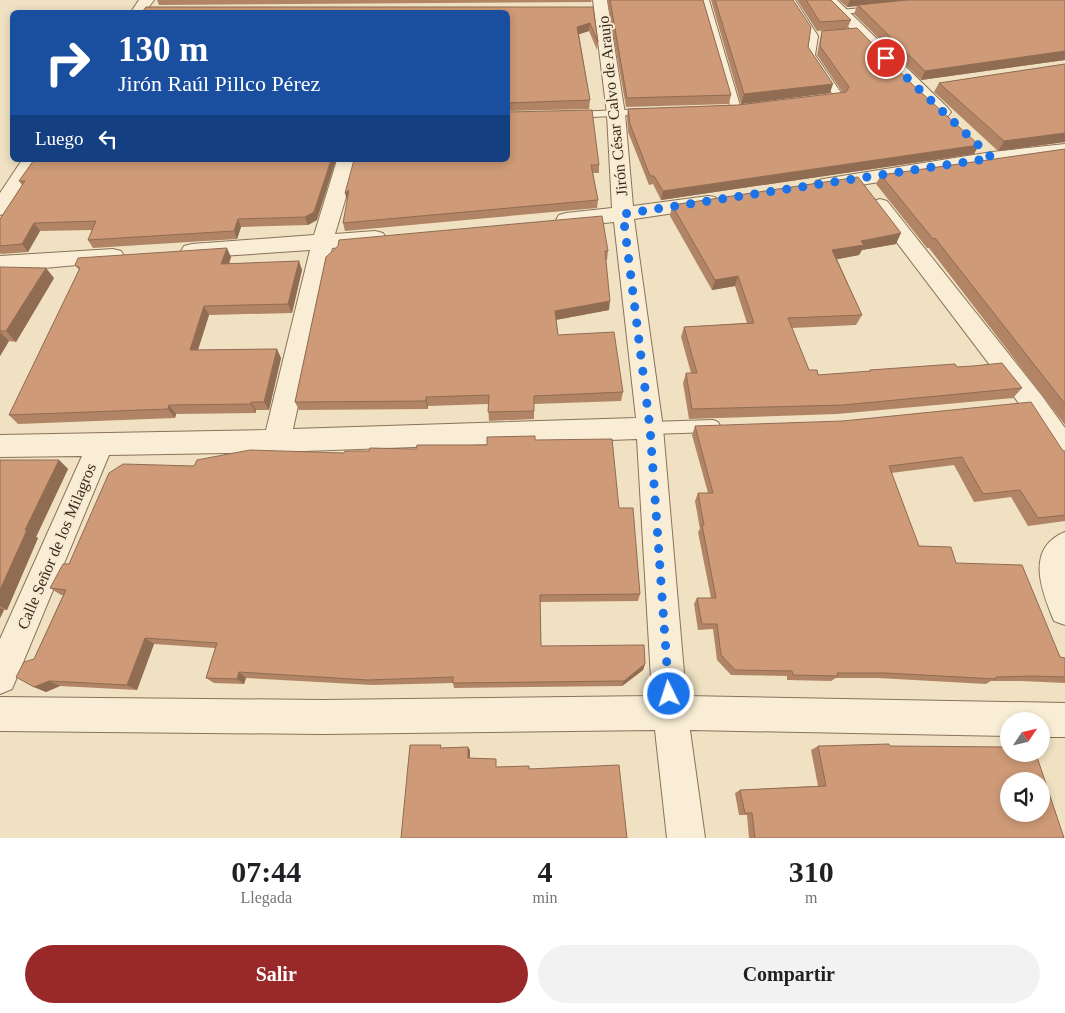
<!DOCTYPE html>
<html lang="es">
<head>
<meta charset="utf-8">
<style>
	:root { --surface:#fff; --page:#f2f2f2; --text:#202124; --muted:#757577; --accent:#992829 }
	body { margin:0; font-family:Georgia,serif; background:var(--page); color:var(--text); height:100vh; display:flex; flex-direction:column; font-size:19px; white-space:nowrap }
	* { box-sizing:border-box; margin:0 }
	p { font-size:16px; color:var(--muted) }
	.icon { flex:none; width:28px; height:28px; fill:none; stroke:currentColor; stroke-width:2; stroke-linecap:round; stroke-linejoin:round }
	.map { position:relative; height:838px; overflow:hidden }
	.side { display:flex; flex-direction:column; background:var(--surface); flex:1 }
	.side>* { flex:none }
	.banner { position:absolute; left:10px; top:10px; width:500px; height:152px; border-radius:8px; box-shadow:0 2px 8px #0003; background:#1a4fa0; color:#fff; overflow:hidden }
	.needle { width:32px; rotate:55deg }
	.tools { position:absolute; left:1000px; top:712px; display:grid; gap:10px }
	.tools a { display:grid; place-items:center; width:50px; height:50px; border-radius:50%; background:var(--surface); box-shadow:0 2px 8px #0003; font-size:25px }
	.pin { position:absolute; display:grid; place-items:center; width:42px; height:42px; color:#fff; margin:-21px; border:2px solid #fff; border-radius:50%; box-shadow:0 1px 5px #0007 }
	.me { position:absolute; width:55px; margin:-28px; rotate:356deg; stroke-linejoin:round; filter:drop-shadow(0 0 4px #0008) }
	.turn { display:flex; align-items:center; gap:18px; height:105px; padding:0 25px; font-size:22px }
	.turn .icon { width:65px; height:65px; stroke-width:2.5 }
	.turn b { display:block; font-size:35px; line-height:42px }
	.then { display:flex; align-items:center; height:48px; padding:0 25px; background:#0003; gap:10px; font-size:19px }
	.eta { display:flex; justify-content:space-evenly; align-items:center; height:85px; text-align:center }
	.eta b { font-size:30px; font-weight:700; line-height:35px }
	.button { display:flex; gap:10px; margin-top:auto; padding:10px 25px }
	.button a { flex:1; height:58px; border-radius:30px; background:var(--accent); color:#fff; font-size:20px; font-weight:700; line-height:58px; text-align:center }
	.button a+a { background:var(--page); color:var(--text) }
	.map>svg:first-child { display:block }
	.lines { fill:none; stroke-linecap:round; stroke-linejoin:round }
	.service-casing { stroke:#897259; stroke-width:2 }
	.minor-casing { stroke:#897259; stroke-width:2 }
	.service { fill:#f9eed5; fill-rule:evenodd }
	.minor { fill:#f9eed5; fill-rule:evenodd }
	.wall { fill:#b18466 }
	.shaded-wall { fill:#906c53 }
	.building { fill:#ce9a77; stroke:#906c53; fill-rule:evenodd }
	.route { stroke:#1a73e8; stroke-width:9; stroke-dasharray:0 16.2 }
	.labels { text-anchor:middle; stroke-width:4; stroke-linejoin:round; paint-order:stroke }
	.street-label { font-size:16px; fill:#382a1d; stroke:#f6ebd2 }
</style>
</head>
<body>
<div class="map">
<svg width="1065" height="838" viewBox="0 0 1065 838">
	<rect width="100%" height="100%" fill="#efe1c2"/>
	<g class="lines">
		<g class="service-casing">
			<g id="service">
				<path d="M701 0H709L741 109 739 111 731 109Z"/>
				<path d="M787 0H795L818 36 815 55 844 97 842 99 825 102 820 99 833 95 807 55 810 36Z"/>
				<path d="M874 7 878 9 877 11 840 14 836 12 840 10Z"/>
				<path d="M647 109 652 112 650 114 573 118 568 115 573 112Z"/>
				<path d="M713 420 718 422 720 426 718 430 713 432 650 434 645 432 643 428 645 424 650 422Z"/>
			</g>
		</g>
		<g class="minor-casing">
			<g id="minor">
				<path d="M139 0H154L145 12H131Z"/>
				<path d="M593 0H607L625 114 633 206 708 196 715 197 718 202 715 207 708 208 634 219 663 428 686 696 1065 703V737H1041V721H1009V736L690 730 705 838H667L655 730 322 734 0 731V697L322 700 652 696 637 439 277 452 109 455 12 689 0 694V639L82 456 0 457V435L266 430 310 250 192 258 184 256 181 251 184 246 192 244 314 235 337 160H357L335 234 375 231 383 233 386 238 383 243 332 248 293 429 636 418 614 222 566 227 559 225 556 220 559 215 566 213 612 208 607 114Z"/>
				<path d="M822 0H837L948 108 951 112 948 116H936Z"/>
				<path d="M1065 144V156L992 164 823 191 816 189 813 185 816 181 823 179 992 152Z"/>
				<path d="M22 160H42L7 213 0 215V193Z"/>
				<path d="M880 199 887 201 1042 396 1065 428V461L1055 458 1024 410 873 211 870 206 873 201Z"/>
				<path d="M113 249 121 251 124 256 121 261 0 272V256Z"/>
				<path d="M1065 532V625L1054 621C1041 590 1025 548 1065 532Z"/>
			</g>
		</g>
		<use href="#service" class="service"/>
		<use href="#minor" class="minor"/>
	</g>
	<g class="wall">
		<path d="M157 0H592L591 2 159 5Z"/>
		<path d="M607 0H703L731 95 729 104 626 107Z"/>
		<path d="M711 0H793L808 47 830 93 741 104Z"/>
		<path d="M797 0H831L851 20 847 29 974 154 661 200 653 184 649 185 628 132 627 117 628 109 738 105 843 93 817 55 820 40 822 31 843 29 817 31Z"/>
		<path d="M839 0H1065V60L921 80 854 14 857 6 847 7Z"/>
		<path d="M593 7 598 42 597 50 589 31 579 34 590 100 589 109 508 111V112L599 165V173H593L598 200 597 208 345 231 343 223 508 12Z"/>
		<path d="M1065 64V142L998 151 934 92 939 83Z"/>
		<path d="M1065 149V425L929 248H927L876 184 881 175Z"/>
		<path d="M34 160 317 220 308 225 241 227 237 239 93 248 88 240 92 230 40 231 28 252 1 254 0 253V219L22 185 19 181Z"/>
		<path d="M672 205 896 244 862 250 859 255 837 259 862 315 856 325 792 328 809 370 818 375 868 372 870 370 957 367 1022 388 1013 398 837 414 689 419 683 383 686 373H691L681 337 684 327 747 323 735 286 712 290 670 216Z"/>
		<path d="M608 251 607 260H606L609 310 556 320 558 335 623 392 621 401 534 404V419L489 421 488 404 428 406V409L299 410 295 402 326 257Z"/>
		<path d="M231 257 229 264 299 261 302 270 292 313 209 315 198 350 281 358 269 410H256V413L176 414 175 418 18 424 9 415 79 270 75 265Z"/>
		<path d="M0 267 54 278 16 342 9 341 0 356Z"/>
		<path d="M695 426 1065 451V521L1028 526 1011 497 974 502 954 465 891 473 919 546 956 563 1060 657 1065 658V683L1021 681H991L986 684 878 678H836L831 681 787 680V676L731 675 717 660 713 629 698 630 694 604 697 598H711L698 532 700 529 695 501 698 493H708L692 435Z"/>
		<path d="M535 440 619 508 640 594 638 601 540 602 541 646 645 664 643 670 622 686 454 688 453 683 372 685 246 678 244 684 214 683 206 678 215 648 154 644 137 690 60 686 46 692 34 687V659L63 595H61L50 588 69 564 194 466 344 453 487 445Z"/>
		<path d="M0 460H59L68 469 36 537 38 538 7 610H4L0 618Z"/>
		<path d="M818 746H890L1064 838H749L747 815H739L735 793 740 790 818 786 811 750Z"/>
	</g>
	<g class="shaded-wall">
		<path d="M850 0H910L847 7Z"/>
		<path d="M590 23 589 31 577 35V27Z"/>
		<path d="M1065 51V60L921 80 925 71Z"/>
		<path d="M833 84 830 93 741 104 744 94Z"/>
		<path d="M1065 133V142L998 151 1004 141Z"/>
		<path d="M979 145 974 154 661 200 663 191Z"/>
		<path d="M331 160H336L317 220 308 225 305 217Z"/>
		<path d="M349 190 347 201 345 193Z"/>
		<path d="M238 219 241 227 237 239 234 231Z"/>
		<path d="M34 223 40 231 28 252 22 244Z"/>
		<path d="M901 233 896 244 862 250 859 255 828 261 832 250 861 241Z"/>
		<path d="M227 248 231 257 226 273 221 264Z"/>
		<path d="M299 261 302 270 292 313 288 304Z"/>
		<path d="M46 268 54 278 16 342 6 331Z"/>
		<path d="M738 276 735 286 712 290 715 280Z"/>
		<path d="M610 301 609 310 555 320V311Z"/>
		<path d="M204 306 209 315 195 359 190 350Z"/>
		<path d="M0 332 9 341 0 356Z"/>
		<path d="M277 349 281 358 269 410 264 402Z"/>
		<path d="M426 397 428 406V409L426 401Z"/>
		<path d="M251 402 256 410V413L251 404Z"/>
		<path d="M169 405 176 414 175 418 168 409Z"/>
		<path d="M59 460 68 469 36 537 38 538 7 610 0 606V590L25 530Z"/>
		<path d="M0 608 4 610 0 618Z"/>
		<path d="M145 638 154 644 137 690 127 685Z"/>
		<path d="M645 664 643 670 622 686 624 681Z"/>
		<path d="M239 672 246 678 244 684 237 679Z"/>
		<path d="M49 681 60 686 46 692 34 687Z"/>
		<path d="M468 747 470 750V761L468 758Z"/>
	</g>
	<g class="building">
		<path d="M610 0H703L731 95 627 98Z"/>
		<path d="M715 0H793L811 27 808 47 833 84 744 94Z"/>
		<path d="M806 0H831L851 20 820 22Z"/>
		<path d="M907 0H1065V51L925 71 858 5Z"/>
		<path d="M146 7H593L598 42 590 23 577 27 590 100 508 103V104V12H142Z"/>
		<path d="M857 28 913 85 979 145 663 191 654 176H650L630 124 628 109 738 105 846 92 849 87 820 46 822 31Z"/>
		<path d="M1065 64V133L1004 141 939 83Z"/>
		<path d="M592 110 599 165H591L598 200 343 223 349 190 345 193 354 160H508V112Z"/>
		<path d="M1065 149V404L935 238 933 239 881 175Z"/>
		<path d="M34 160H331L314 212 305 217 238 219 234 231 88 240 96 221 34 223 22 244 0 246V219L25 181H19Z"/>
		<path d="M858 177 901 233 861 241 864 245 832 250 862 315 788 318 809 370H817L818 375 871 371 870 370 955 364 957 367 973 366 1002 363 1022 388 843 405 692 409 686 373H697L684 327 754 323 738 276 715 280 672 205Z"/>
		<path d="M602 216 608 251H605L610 301 555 311 558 335 614 332 623 392 534 396V411L488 412 489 395 426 397V401L295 402 326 257 338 246 339 240Z"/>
		<path d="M227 248 221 264 299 261 288 304 204 306 190 350 277 349 264 402H251V404L169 405 168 409 9 415 80 268 75 265 78 258Z"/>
		<path d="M0 267 46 268 6 331H0Z"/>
		<path d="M1031 402 1063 451H1065V515L1038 518 1020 490 983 494 962 457 889 466 919 546 951 547 956 563 1022 565 1060 657 1065 658V677L1032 676 996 677V679L886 673H837L838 676 793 675 792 671 735 670 721 655 717 624H702L697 598H716L702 525H704L698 493H713L695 426 843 421Z"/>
		<path d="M535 436V440L612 439 619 508H633L640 594 540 595 541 646 644 645 645 664 624 681 453 683V677L368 680 239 672 237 679 206 678 217 643 145 638 127 685 49 681 34 687 16 677 24 662 34 659 66 590 50 588 63 564H69L109 473 123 464 194 466 197 460 250 450 344 453 345 451H369L370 448 416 449 417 445H487V437Z"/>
		<path d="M0 460H59L25 530H27L0 590Z"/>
		<path d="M889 744 890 746 1009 747V754H1036L1064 838H755L752 813H745L740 790 826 786 818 746ZM1009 781H1041V814H1009Z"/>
		<path d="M410 745H441L440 748 468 747V758L496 759V767L529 766V769L619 765 627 838H401Z"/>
	</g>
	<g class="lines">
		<path class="route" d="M669 694 650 428 623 214 992 158 886 58"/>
	</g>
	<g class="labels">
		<g class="street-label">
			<text transform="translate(612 106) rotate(-96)" y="6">Jirón César Calvo de Araujo</text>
			<text transform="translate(56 546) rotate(-67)" y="6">Calle Señor de los Milagros</text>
		</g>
	</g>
</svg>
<div class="tools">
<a><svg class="needle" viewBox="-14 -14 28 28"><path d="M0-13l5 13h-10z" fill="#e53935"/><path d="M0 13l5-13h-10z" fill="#757577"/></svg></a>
<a><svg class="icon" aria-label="sound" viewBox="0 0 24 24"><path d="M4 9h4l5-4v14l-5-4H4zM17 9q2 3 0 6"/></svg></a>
</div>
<div class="pin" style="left:886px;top:58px;background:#d93025"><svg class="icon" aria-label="arrive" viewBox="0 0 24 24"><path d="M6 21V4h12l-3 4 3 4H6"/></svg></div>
<svg class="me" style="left:669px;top:694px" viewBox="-20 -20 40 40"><circle r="17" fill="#1a73e8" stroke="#fff" stroke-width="3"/><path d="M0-11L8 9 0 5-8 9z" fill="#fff"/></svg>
<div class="banner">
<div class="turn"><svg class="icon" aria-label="right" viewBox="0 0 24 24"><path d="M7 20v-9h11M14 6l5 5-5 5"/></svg><div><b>130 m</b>Jirón Raúl Pillco Pérez</div></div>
<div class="then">Luego<svg class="icon" aria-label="left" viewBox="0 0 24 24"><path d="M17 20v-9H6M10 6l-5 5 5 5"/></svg></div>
</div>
</div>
<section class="side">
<div class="eta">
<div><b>07:44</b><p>Llegada</p></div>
<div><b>4</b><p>min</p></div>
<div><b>310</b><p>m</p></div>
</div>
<div class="button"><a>Salir</a><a>Compartir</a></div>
</section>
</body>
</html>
